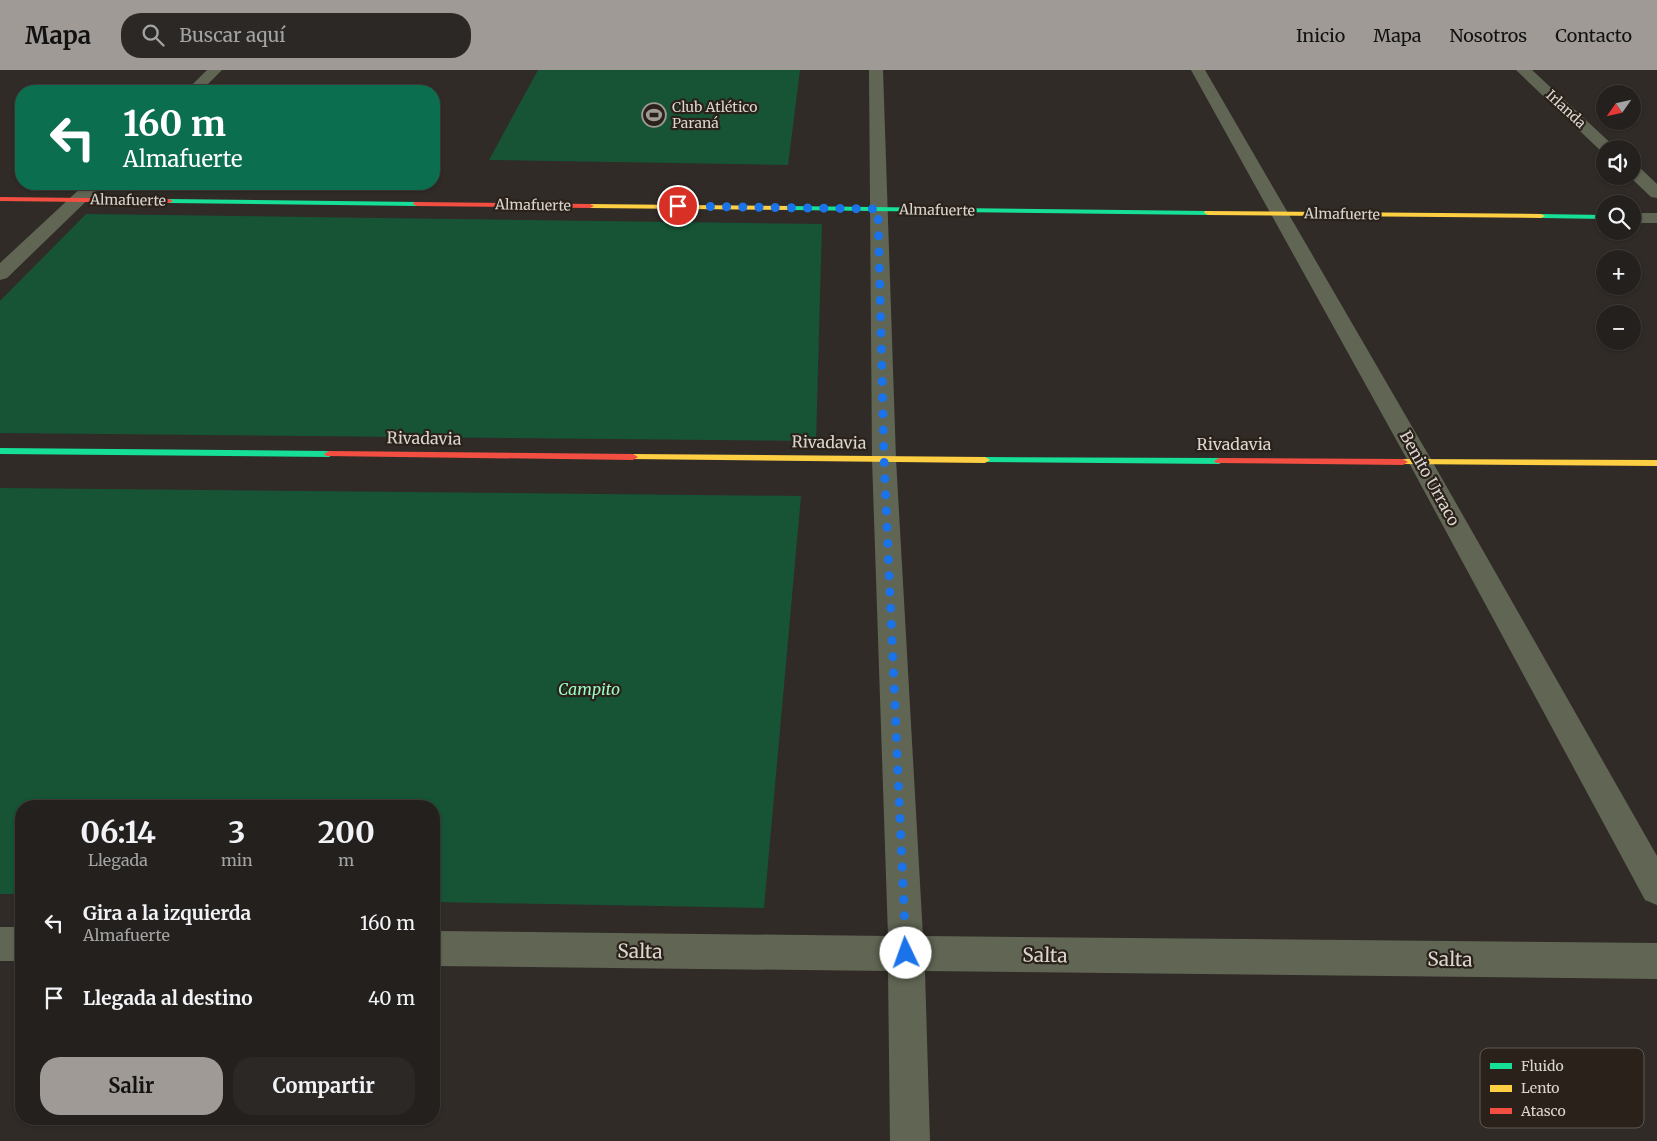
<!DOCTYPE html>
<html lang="es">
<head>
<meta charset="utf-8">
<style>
	:root { --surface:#24201d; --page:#2c2826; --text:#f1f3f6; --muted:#a3a3a4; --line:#413e3b; --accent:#9f9a95 }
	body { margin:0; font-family:Merriweather,serif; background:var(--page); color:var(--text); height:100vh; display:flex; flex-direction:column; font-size:19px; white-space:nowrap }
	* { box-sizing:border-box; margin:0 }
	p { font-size:16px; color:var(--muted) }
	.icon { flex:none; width:28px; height:28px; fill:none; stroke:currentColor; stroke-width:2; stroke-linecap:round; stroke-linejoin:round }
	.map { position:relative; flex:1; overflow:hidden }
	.side { position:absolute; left:15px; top:730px; width:425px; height:325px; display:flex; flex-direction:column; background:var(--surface); border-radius:20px; box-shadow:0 1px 4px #0004,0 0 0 1px var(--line) }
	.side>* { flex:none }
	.hud { position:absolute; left:15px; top:15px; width:425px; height:105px; border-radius:20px; box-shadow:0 1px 4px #0004,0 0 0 1px var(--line); background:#0b6e4f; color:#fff; overflow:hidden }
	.needle { width:32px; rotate:236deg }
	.tools { position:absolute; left:1596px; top:15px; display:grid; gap:10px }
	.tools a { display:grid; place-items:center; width:45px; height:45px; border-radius:50%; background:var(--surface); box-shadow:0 1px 4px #0004,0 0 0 1px var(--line); font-size:25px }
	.pin { position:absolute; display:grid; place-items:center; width:42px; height:42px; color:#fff; margin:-21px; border:2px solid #fff; border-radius:50%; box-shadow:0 1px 5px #0007 }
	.me { position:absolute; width:55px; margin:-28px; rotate:357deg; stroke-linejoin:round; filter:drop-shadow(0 0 4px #0008) }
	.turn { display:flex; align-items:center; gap:18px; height:105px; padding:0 25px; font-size:22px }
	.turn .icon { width:65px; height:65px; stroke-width:2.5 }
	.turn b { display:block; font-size:35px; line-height:42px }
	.eta { display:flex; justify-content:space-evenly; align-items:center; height:85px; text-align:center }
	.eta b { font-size:30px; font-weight:700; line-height:35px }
	.action { display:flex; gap:10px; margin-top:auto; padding:10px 25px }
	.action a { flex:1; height:58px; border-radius:20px; background:var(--accent); color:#111; font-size:20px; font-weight:700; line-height:58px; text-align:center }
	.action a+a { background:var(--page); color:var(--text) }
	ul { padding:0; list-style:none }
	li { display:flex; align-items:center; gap:15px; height:75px; padding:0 25px }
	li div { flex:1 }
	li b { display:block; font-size:19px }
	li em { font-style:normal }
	header { display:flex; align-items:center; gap:30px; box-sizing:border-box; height:70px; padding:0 25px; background:var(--accent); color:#111 }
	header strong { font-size:24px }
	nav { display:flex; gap:28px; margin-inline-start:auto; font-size:18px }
	.search { width:350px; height:45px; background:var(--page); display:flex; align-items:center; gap:12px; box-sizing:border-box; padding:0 18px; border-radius:20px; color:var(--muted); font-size:19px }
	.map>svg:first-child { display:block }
	.green { fill:#165435 }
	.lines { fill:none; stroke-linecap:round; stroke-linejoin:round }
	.street { fill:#616654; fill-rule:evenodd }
	.fast { fill:#16e098; fill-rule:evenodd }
	.slow { fill:#ffcf43; fill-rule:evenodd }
	.jam { fill:#f24e42; fill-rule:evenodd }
	.route { stroke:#1a73e8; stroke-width:9; stroke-dasharray:0 16.2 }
	.labels { text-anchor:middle; stroke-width:4.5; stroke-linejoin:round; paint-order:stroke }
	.far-poi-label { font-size:14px; fill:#dbd5d0; stroke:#2a221a; text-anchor:start }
	.far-street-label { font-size:14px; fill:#dbd5d0; stroke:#2a221a }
	.street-label { font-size:16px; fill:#dbd5d0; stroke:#2a221a }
	.park-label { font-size:16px; font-style:italic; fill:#9afcc1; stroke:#2a221a }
	.near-street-label { font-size:19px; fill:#dbd5d0; stroke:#2a221a }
	.key { fill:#2a221a; stroke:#5f5851; stroke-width:1 }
	.key-label { font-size:14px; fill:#dbd5d0 }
</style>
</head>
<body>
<header>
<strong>Mapa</strong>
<div class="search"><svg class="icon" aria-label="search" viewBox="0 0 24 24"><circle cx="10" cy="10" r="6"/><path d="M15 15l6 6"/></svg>Buscar aquí</div>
<nav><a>Inicio</a><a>Mapa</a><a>Nosotros</a><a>Contacto</a></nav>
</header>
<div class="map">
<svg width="1657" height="1071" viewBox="0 0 1657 1071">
	<rect width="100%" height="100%" fill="#302b27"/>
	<g class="green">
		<path d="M538 0H800L788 95 489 90Z"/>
		<path d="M86 144 822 154 816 371 0 363V231Z"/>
		<path d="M0 418 801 426 764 838 434 832V736H21V824H0Z"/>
	</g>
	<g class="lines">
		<g class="street">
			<path d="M207 0H222L201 21H186Z"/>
			<path d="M869 0H883L896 389 923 866 1657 873V909L925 901 930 1071H890L888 901 434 896V861L888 866 872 389Z"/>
			<path d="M1191 0H1205L1432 391 1657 786V835L1645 830 1408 391Z"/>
			<path d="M1516 0H1532L1617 79H1605V83H1603Z"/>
			<path d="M1632 95 1638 96 1657 114V128L1651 127 1629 106H1632Z"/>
			<path d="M85 114H104L7 208 0 210V193Z"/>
			<rect x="1632" y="143" width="25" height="10"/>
			<rect x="0" y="857" width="21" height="34"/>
		</g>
		<g class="fast">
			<path d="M166 129 417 132 421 134 417 136 169 133 165 131Z"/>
			<path d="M788 136 1208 141 1212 143 1208 145 791 140H788Z"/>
			<path d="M1538 144 1605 145V149L1541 148H1538Z"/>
			<path d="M0 378 329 381 334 384 329 387 0 384Z"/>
			<path d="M985 387 1219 388 1224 391 1219 394 982 392 980 390 982 388Z"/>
		</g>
		<g class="slow">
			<path d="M587 134 791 136 795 138 791 140 590 138 586 136Z"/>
			<path d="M1205 141 1541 144 1545 146 1541 148 1208 145 1204 143Z"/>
			<path d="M633 384 985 387 990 390 985 393 630 389 628 387 630 385Z"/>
			<path d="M1403 389 1657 390V396L1400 394 1398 392 1400 390Z"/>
		</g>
		<g class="jam">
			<path d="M0 127 169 129 173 131 169 133 0 131Z"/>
			<path d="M414 132 590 134 594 136 590 138 417 136 413 134Z"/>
			<path d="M329 381 633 384 638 387 633 390 326 386 324 384Z"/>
			<path d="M1219 388 1403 389 1408 392 1403 395 1216 393 1214 391Z"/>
		</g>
	</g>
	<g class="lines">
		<path class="route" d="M678 136 878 139 884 389 906 883"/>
	</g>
	<defs>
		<g id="stadium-ring" transform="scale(1.25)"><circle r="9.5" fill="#2a221a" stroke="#9f9a95" stroke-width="1.5"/><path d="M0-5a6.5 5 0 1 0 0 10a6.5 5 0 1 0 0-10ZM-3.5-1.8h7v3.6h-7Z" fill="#9f9a95"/></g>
	</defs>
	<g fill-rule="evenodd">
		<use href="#stadium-ring" x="654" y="45"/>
	</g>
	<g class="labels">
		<g class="far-poi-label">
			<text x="672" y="42">Club Atlético<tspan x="672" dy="16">Paraná</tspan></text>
		</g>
		<g class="far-street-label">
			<text transform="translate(1566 39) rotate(43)" y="5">Irlanda</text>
			<text transform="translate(128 130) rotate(1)" y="5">Almafuerte</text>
			<text transform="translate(533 135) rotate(1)" y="5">Almafuerte</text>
			<text transform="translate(937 140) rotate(1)" y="5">Almafuerte</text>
			<text transform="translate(1342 144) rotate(1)" y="5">Almafuerte</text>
		</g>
		<g class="street-label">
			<text transform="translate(424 368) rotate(1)" y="6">Rivadavia</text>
			<text transform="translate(829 372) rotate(1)" y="6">Rivadavia</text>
			<text x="1234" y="380">Rivadavia</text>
			<text transform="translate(1430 408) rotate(61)" y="6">Benito Urraco</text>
		</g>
		<g class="park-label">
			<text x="589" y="625">Campito</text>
		</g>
		<g class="near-street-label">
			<text transform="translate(640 881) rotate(1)" y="7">Salta</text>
			<text transform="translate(1045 885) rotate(1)" y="7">Salta</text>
			<text transform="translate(1450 889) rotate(1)" y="7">Salta</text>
		</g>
	</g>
	<rect x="1480" y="978" width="164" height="80" rx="8" class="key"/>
	<rect x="1490" y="993" width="22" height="6" fill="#16e098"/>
	<rect x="1490" y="1015" width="22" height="7" fill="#ffcf43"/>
	<rect x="1490" y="1038" width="22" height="6" fill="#f24e42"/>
	<g class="key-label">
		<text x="1521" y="1001">Fluido</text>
		<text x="1521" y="1023">Lento</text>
		<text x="1521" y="1046">Atasco</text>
	</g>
</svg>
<div class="tools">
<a><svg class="needle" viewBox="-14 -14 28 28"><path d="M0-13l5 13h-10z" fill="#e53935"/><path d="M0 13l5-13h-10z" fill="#a3a3a4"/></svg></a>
<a><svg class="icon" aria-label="sound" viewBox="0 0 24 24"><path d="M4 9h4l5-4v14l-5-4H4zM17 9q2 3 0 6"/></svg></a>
<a><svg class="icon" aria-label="search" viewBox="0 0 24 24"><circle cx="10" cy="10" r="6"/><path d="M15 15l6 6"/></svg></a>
<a>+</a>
<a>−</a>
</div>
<div class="pin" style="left:678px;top:136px;background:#d93025"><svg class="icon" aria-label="arrive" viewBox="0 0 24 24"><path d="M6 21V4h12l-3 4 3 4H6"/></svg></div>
<svg class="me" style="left:906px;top:883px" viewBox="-20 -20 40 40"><circle r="19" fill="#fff"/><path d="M0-13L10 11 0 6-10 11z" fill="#1a73e8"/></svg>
<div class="hud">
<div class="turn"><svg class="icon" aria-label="left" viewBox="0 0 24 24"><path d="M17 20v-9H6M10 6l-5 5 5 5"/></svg><div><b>160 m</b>Almafuerte</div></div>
</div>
<section class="side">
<div class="eta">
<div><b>06:14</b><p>Llegada</p></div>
<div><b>3</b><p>min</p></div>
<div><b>200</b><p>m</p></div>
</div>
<ul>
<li><svg class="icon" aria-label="left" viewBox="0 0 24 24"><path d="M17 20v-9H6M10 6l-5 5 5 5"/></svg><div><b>Gira a la izquierda</b><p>Almafuerte</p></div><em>160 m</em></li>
<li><svg class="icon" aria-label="arrive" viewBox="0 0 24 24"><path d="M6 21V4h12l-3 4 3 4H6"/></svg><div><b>Llegada al destino</b></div><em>40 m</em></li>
</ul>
<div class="action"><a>Salir</a><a>Compartir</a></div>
</section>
</div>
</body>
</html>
